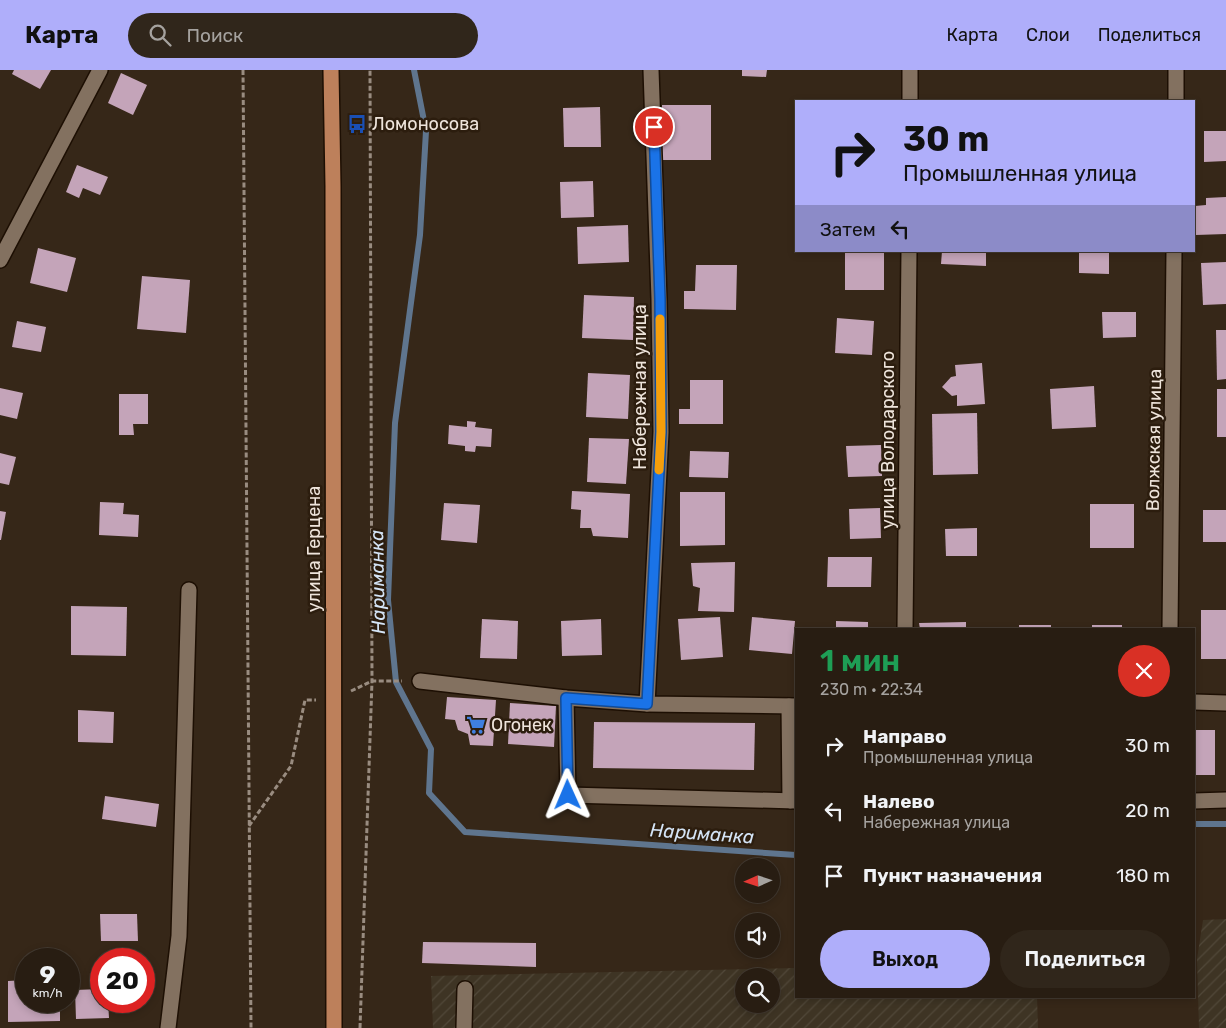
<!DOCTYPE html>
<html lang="ru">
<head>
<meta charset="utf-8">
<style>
	:root { --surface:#281d12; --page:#30261b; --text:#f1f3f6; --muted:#a5a29f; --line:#443b32; --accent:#afaefa }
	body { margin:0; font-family:Rubik,sans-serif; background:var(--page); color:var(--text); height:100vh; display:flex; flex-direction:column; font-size:19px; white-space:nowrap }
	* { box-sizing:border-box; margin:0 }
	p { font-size:16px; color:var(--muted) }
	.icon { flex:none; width:28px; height:28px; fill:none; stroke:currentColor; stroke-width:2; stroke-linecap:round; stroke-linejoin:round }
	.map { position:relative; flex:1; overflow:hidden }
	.panel { position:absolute; left:795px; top:558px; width:400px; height:370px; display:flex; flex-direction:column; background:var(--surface); border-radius:0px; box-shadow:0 2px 8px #0003,0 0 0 1px var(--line) }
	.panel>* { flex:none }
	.banner { position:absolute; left:795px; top:30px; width:400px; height:152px; border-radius:0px; box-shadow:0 2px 8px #0003,0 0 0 1px var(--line); background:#afaefa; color:#111; overflow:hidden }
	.needle { width:32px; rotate:267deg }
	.buttons { position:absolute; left:735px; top:788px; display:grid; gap:10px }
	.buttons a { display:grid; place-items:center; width:45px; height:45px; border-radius:50%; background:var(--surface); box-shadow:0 2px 8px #0003,0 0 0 1px var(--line); font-size:25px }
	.speed { position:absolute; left:15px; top:878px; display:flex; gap:10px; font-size:25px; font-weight:700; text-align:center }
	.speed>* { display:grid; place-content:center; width:65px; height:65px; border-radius:50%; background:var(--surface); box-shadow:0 2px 8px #0003,0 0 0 1px var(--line); line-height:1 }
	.speed small { font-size:12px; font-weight:400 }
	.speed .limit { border:8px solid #d22; background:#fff; color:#111 }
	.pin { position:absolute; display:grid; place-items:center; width:42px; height:42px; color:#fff; margin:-21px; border:2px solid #fff; border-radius:50%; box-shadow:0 1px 5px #0007 }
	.me { position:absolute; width:55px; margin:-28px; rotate:359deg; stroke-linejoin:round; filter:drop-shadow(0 0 4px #0008) }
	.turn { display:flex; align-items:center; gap:18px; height:105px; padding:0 25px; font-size:22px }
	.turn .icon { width:65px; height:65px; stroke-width:2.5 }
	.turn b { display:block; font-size:35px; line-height:42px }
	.then { display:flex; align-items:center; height:48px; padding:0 25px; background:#0003; gap:10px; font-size:19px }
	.round { display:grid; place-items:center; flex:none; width:52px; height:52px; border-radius:26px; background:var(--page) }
	.summary { display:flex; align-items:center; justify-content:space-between; height:85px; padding:0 25px }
	h1 { font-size:30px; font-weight:600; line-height:38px; color:#1e9e55 }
	.action { display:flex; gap:10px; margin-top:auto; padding:10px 25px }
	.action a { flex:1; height:58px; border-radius:30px; background:var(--accent); color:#111; font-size:20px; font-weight:600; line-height:58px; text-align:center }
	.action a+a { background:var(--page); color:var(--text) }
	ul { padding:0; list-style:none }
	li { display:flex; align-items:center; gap:15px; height:65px; padding:0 25px }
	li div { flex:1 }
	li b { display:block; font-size:19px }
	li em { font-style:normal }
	header { display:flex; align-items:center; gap:30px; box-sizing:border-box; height:70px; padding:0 25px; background:var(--accent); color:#111 }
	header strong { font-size:24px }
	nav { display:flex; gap:28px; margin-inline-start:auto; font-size:18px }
	.search { width:350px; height:45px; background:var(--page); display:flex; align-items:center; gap:12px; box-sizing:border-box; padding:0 18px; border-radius:28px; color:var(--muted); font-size:19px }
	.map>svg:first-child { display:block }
	.industrial { fill:url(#industrial-furrows); fill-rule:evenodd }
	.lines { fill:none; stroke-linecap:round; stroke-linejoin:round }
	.stream { stroke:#5f758e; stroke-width:6 }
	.building { fill:#c4a4b9 }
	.minor-casing { stroke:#1d0f03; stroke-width:18 }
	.major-casing { stroke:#1d0f03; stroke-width:18 }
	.path { stroke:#998c80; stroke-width:3; stroke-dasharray:5 2.5; stroke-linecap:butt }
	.minor { stroke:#837160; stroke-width:15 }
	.major { stroke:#bd805b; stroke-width:15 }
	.route-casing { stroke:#114b97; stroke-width:12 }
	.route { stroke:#1a73e8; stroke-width:9 }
	.slow { stroke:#f59e0b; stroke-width:9 }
	.labels { text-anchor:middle; stroke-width:5; stroke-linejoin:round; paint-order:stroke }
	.poi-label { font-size:18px; fill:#eee4db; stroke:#2c1d0e; text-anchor:start }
	.street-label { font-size:18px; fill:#eee4db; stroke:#2c1d0e }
	.water-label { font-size:19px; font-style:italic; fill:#d4e4f6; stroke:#2c1d0e }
</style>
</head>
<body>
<header>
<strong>Карта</strong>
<div class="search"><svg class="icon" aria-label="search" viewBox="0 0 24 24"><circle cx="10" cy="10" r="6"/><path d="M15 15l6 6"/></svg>Поиск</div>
<nav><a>Карта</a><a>Слои</a><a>Поделиться</a></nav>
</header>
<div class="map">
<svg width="1226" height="958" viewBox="0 0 1226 958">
	<defs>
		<pattern id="industrial-furrows" width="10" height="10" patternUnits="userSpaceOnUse" patternTransform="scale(1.25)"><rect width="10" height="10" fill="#3e3424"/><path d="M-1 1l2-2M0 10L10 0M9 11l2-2" fill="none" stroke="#514839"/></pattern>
	</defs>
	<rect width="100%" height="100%" fill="#362718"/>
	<g class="industrial">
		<path d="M1226 849V958H1199L1197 889 1203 850Z"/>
		<path d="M796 898V926H1037L1038 958H433L431 906ZM744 906H771V934H744Z"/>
	</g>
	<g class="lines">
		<g class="stream">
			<path d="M414 0 426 61 420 165 395 353 388 530 396 612 431 679 429 723 465 762 796 785"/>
			<path d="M1194 754H1226"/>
		</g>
	</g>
	<g class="building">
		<path d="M14 0H51L40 19 12 4Z"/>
		<path d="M742 0H767L766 7 742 6Z"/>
		<path d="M121 3 147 15 133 45 108 33Z"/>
		<rect x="662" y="35" width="49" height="55"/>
		<path d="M600 37 601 77H564L563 38Z"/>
		<path d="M1204 61H1226V91L1204 92Z"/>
		<path d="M77 95 108 107 100 125 83 118 79 128 66 122Z"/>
		<path d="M593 111 594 147 561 148 560 112Z"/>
		<path d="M1226 127V164L1196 165 1195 136 1206 135V128Z"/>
		<path d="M628 155 629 192 578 194 577 157Z"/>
		<path d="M38 178 76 188 67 222 30 213Z"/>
		<rect x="845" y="181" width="39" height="39"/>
		<path d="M942 181H986V196L941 194Z"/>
		<path d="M1079 181H1109V204L1079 203Z"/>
		<path d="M1226 192V234L1203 235 1201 193Z"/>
		<path d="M696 195H737L736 240 684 239V221H695Z"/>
		<path d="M142 206 190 210 186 263 137 259Z"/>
		<path d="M584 225 634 227 633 270 582 268Z"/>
		<path d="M1102 242H1136V267L1103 268Z"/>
		<path d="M837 248 874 251 872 285 835 283Z"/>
		<path d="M17 251 46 257 41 282 12 277Z"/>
		<path d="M1216 260H1226V309L1217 310Z"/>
		<path d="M982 293 985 334 957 336V325L952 326 942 317 951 307 956 306 955 295Z"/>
		<path d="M588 303 630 305 628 349 586 347Z"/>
		<path d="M690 310H723V354H679V339H690Z"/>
		<path d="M1094 316 1096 357 1052 359 1050 319Z"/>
		<path d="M0 318 23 323 17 349 0 345Z"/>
		<rect x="1217" y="319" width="9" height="48"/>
		<path d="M119 324H148V354H133L134 365H119Z"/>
		<path d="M977 343 978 404 933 405 932 344Z"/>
		<path d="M467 351 476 352 475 357 492 359 491 377 476 376 475 382 465 381V376L448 374 449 355 467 357Z"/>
		<path d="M589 368 629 369 626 414 587 412Z"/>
		<path d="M881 375 882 406 848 407 846 376Z"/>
		<path d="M690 381 729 382 728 408 689 407Z"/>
		<path d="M0 383 16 387 9 415 0 413Z"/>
		<path d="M572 421 630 424 628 468 593 466 591 458H580L581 440 571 439Z"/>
		<path d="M680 422H725V475L680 476Z"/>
		<path d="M100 432 124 433 123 444 139 445 138 467 99 465Z"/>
		<path d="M444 433 480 435 477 473 441 470Z"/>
		<rect x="1090" y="434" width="44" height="44"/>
		<path d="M880 438 881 468 850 469 849 439Z"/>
		<rect x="1203" y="440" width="23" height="32"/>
		<path d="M0 441 6 442 1 470H0Z"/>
		<path d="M977 458V486H946L945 459Z"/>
		<path d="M828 487H872L871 517H827Z"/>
		<path d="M735 492 734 542 698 541 700 518 693 516 691 493Z"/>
		<path d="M71 536 127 537 126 586 71 585Z"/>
		<rect x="1201" y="540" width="25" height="49"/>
		<path d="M720 547 723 587 681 590 678 549Z"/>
		<path d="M752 547 795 551 792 584 749 580Z"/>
		<path d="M482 549 518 551 517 589 480 588Z"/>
		<path d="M601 549 602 585 562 586 561 551Z"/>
		<path d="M836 551 868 552V559H836Z"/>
		<path d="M966 552V559H920L919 553Z"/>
		<rect x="1019" y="555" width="32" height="4"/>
		<rect x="1092" y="555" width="30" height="4"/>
		<path d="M447 627 496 630 493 676 470 675 468 664 458 660 455 650 445 649Z"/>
		<path d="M510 633 556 636 554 677 508 674Z"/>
		<path d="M78 640 114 642 113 673 78 672Z"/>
		<path d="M594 652 755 653 754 700 593 698Z"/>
		<rect x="1194" y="660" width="21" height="45"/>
		<path d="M105 726 159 734 156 757 102 749Z"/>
		<path d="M100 844H137L138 871H101Z"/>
		<path d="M423 872 536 873V897L422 893Z"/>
		<path d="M26 910V931H60V951L8 952V911Z"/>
		<path d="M101 919V931H108L109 948 76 949 75 920Z"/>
	</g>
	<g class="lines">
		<g class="minor-casing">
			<g id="minor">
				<path d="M910 31V0"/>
				<path d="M1176 31V0"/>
				<path d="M0 190 100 0"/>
				<path d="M905 559 909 181"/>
				<path d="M1170 559 1174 181"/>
				<path d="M420 611 566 628 647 634 796 636"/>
				<path d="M566 628 568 725 796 731"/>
				<path d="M1194 632 1226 633"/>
				<path d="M647 634 661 362 659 229 651 0"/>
				<path d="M789 636 790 731"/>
				<path d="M1194 731 1226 730"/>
				<path d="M168 958 179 866 189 520"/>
				<path d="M464 958 465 919"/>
			</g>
		</g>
		<g class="major-casing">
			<path id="major" d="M331 0 333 116 334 958"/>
		</g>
		<g class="path">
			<path d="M243 0 251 958"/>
			<path d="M351 621 372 611H402"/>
			<path d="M249 756 291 696 305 630H316"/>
			<path d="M360 958 372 611 370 0"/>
		</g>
		<use href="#minor" class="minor"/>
		<use href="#major" class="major"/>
	</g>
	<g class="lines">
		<g class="route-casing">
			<path id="route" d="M568 725 566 628 647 634 661 362 660 229 654 57"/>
		</g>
		<use href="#route" class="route"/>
		<path class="slow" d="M659 400 661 362 660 249"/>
	</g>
	<defs>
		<g id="bus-bare" transform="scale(1.5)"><path d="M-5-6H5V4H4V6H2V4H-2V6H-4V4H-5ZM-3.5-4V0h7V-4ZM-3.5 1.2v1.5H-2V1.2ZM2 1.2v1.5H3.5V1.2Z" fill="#1a4fb4" stroke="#2c1d0e" stroke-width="2.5" paint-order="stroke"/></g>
		<g id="supermarket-bare" transform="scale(1.5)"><path d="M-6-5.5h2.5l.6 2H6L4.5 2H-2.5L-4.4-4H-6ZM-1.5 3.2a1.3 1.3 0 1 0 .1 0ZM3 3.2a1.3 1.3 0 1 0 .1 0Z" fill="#3f7fe0" stroke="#2c1d0e" stroke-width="2.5" paint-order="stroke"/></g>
	</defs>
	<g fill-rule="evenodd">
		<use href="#bus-bare" x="357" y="54"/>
		<use href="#supermarket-bare" x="476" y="655"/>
	</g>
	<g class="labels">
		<g class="poi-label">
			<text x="372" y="60">Ломоносова</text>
			<text x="491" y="661">Огонек</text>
		</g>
		<g class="street-label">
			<text transform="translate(640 317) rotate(-90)" y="6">Набережная улица</text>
			<text transform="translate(888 370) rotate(-90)" y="6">улица Володарского</text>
			<text transform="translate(1154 370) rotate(-89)" y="6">Волжская улица</text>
			<text transform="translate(314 479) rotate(-90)" y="6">улица Герцена</text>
		</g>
		<g class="water-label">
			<text transform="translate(377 512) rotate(-91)" y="7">Нариманка</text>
			<text transform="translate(702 763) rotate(4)" y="7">Нариманка</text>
		</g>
	</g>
</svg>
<div class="buttons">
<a><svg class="needle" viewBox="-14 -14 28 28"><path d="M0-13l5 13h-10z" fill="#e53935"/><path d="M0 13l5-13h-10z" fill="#a5a29f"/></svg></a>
<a><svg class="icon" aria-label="sound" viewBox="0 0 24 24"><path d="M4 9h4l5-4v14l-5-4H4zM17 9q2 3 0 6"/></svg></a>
<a><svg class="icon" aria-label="search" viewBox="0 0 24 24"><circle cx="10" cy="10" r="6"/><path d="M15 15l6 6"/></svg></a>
</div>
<div class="speed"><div>9<small>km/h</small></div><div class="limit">20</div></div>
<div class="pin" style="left:654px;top:57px;background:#d93025"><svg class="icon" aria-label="arrive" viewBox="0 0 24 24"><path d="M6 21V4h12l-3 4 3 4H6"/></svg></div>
<svg class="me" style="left:568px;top:725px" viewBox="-20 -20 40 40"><path d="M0-17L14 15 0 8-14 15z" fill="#1a73e8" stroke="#fff" stroke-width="4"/></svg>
<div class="banner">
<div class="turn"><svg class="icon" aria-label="right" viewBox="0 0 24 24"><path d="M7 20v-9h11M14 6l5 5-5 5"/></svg><div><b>30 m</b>Промышленная улица</div></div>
<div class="then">Затем<svg class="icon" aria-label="left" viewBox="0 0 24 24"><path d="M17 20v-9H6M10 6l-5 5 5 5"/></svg></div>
</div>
<section class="panel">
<div class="summary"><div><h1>1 мин</h1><p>230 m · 22:34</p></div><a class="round" style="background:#d93025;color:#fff"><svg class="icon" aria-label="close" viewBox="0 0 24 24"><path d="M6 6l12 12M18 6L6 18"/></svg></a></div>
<ul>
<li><svg class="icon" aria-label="right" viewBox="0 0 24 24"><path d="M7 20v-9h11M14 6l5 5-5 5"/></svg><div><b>Направо</b><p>Промышленная улица</p></div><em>30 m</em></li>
<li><svg class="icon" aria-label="left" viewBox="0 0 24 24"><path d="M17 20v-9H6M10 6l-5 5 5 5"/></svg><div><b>Налево</b><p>Набережная улица</p></div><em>20 m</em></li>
<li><svg class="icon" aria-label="arrive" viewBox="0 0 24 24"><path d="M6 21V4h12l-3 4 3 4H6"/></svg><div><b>Пункт назначения</b></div><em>180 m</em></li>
</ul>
<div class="action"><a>Выход</a><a>Поделиться</a></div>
</section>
</div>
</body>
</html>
